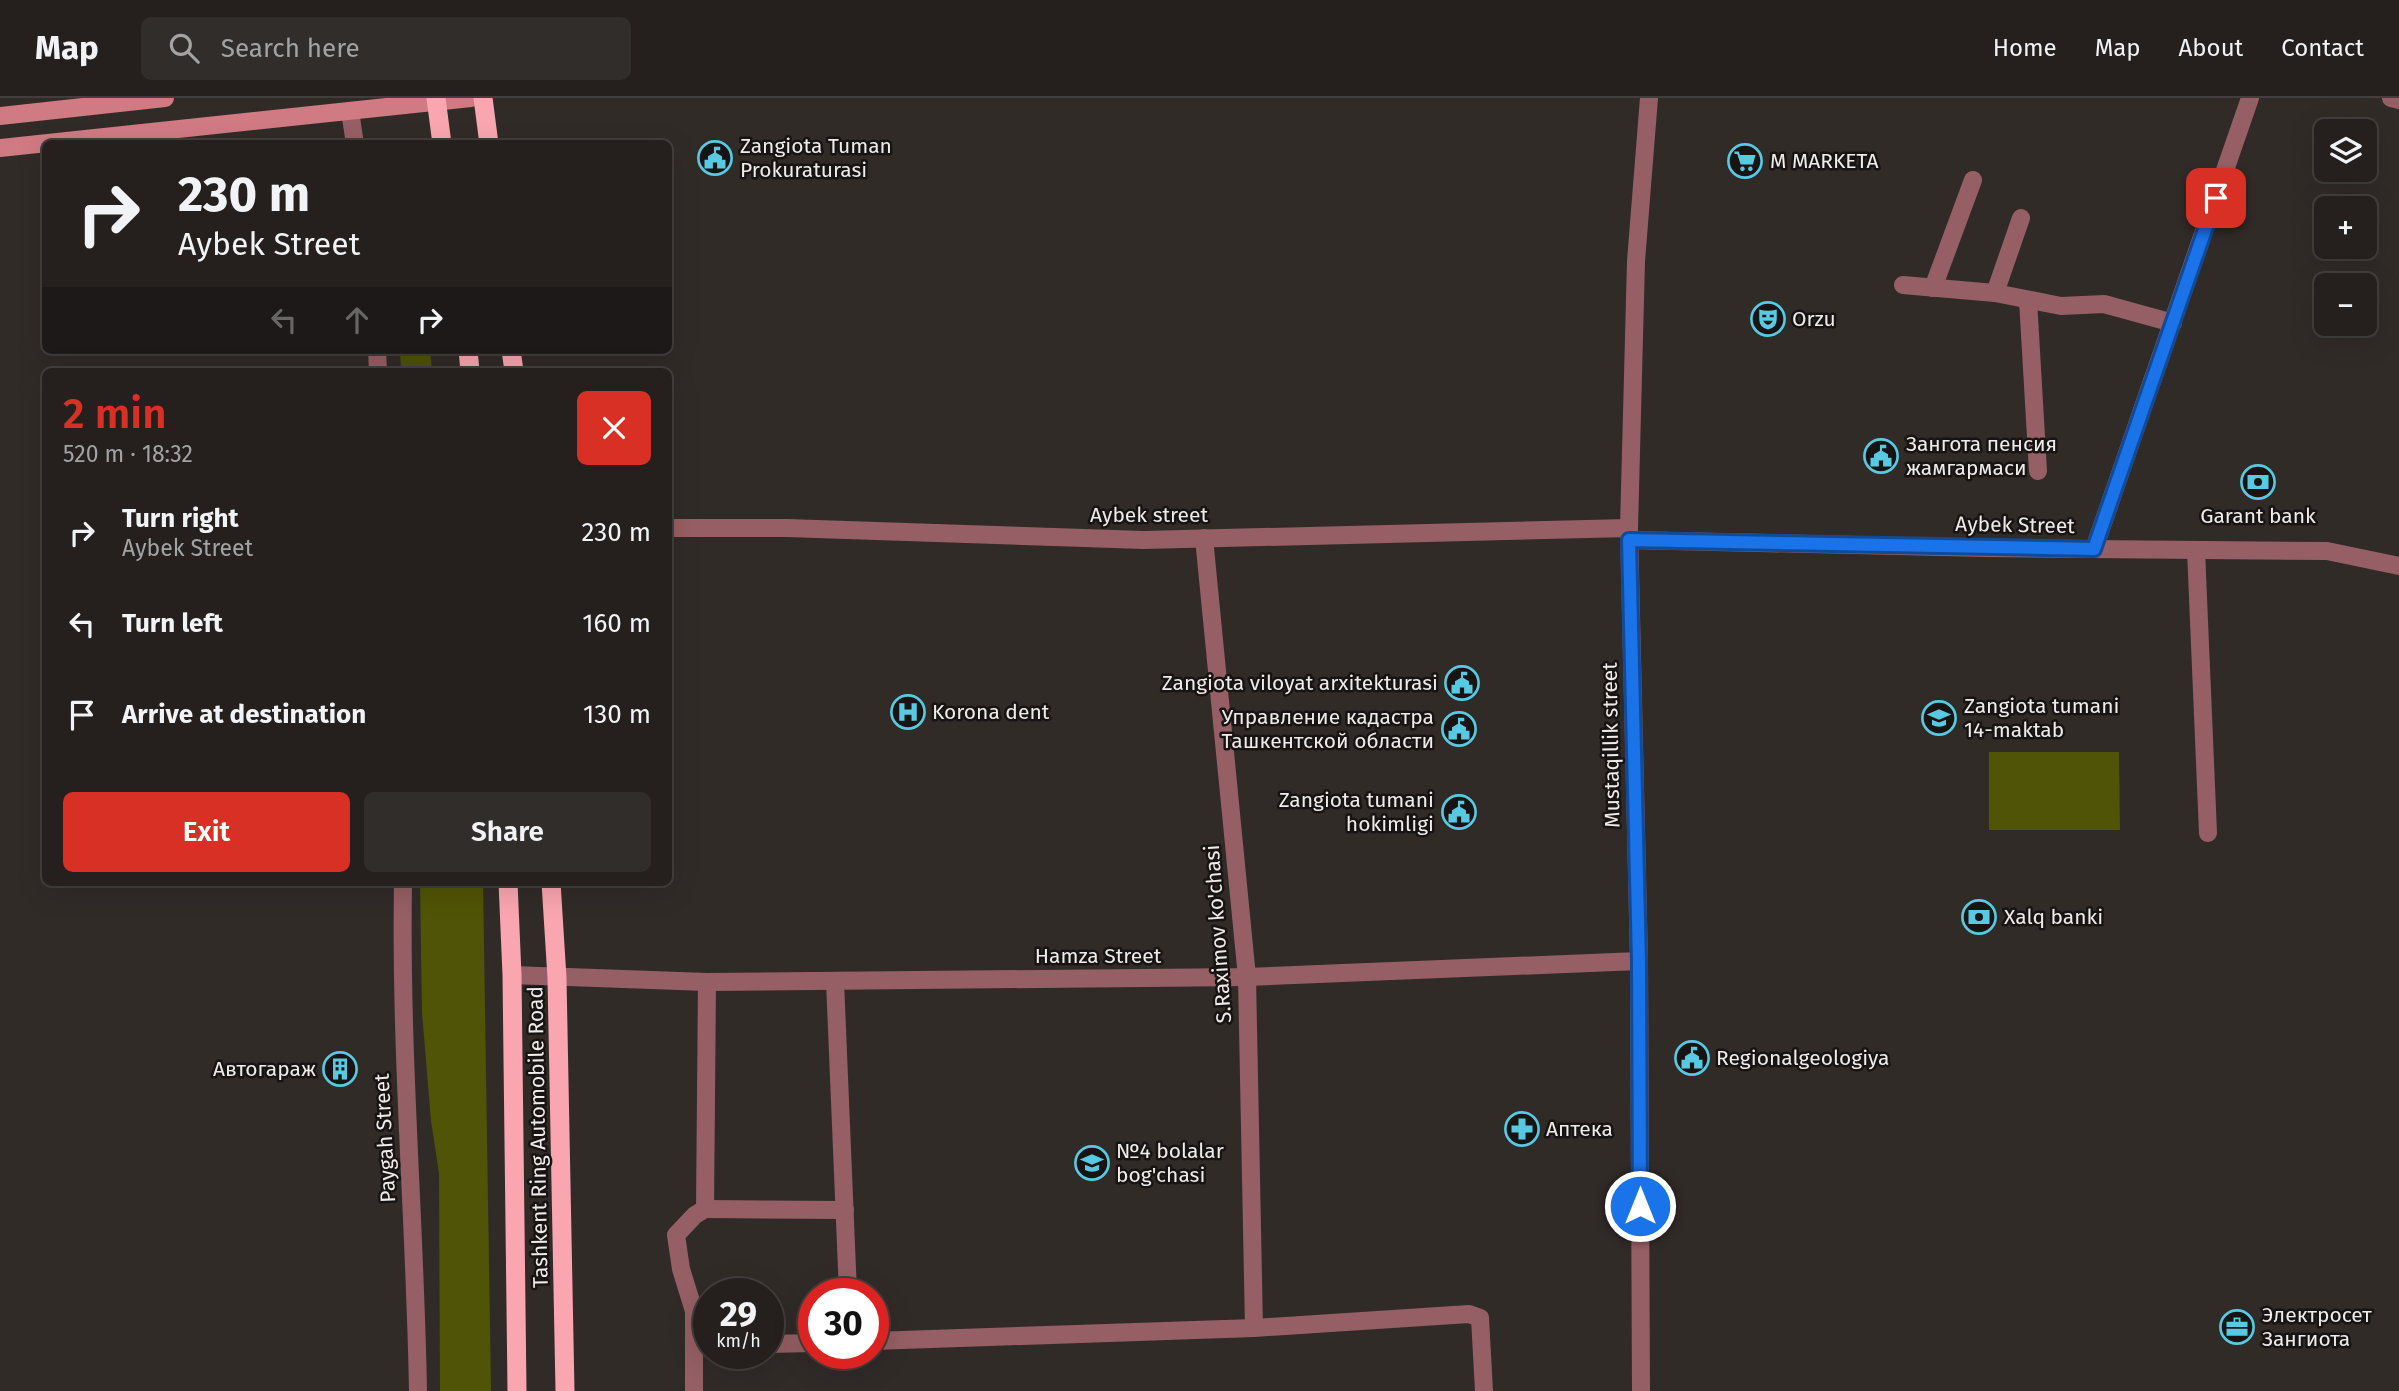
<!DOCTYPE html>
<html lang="en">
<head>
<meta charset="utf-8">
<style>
	:root { --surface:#25201e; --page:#312d2b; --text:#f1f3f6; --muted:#a3a3a4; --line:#423e3c; --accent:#d93025 }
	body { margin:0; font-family:"Fira Sans",sans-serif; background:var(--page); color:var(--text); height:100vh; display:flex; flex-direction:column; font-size:26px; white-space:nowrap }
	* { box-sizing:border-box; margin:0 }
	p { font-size:23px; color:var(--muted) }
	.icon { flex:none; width:38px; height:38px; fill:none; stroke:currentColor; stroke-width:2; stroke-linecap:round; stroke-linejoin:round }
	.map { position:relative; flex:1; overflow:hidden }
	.details { position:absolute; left:42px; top:270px; width:630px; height:518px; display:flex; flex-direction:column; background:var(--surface); border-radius:10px; box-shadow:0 7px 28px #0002,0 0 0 2px var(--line) }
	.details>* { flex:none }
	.hud { position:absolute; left:42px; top:42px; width:630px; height:214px; border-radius:10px; box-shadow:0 7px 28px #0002,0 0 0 2px var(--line); background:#25201e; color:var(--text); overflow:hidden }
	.fabs { position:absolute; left:2314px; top:21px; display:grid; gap:14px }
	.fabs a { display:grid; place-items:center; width:63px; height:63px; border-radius:10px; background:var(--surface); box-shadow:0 7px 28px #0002,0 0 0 2px var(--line); font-size:35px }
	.speed { position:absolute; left:693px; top:1180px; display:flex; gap:14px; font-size:35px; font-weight:700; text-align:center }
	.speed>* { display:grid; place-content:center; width:91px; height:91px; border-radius:50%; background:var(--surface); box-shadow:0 7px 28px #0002,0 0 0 2px var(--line); line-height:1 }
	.speed small { font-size:18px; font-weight:400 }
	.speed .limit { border:10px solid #d22; background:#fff; color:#111 }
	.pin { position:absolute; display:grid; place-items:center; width:60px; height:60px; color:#fff; margin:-30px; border-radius:14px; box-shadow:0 4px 10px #0006 }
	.me { position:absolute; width:77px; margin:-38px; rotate:0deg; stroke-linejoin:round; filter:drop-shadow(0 0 5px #0008) }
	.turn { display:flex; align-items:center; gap:24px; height:147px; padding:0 21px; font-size:32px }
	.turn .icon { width:91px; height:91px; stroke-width:2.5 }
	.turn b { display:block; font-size:49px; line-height:60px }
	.lanes { display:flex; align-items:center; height:66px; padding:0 21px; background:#0003; justify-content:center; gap:35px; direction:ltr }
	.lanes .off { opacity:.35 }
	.round { display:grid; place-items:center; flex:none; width:74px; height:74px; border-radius:10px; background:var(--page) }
	.head { display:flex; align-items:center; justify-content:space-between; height:119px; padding:0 21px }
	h1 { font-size:42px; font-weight:600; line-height:52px; color:var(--accent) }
	.action { display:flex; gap:14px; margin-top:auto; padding:14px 21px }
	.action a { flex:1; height:80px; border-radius:10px; background:var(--accent); color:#fff; font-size:28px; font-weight:600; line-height:80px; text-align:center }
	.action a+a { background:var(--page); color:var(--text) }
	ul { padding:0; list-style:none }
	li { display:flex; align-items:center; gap:21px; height:91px; padding:0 21px }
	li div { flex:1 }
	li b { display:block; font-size:26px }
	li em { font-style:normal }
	header { display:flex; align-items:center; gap:42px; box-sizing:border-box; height:98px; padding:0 35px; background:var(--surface); border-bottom:2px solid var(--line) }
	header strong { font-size:33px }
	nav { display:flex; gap:38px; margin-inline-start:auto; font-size:24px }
	.search { width:490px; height:63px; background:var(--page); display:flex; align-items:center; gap:18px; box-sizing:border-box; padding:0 24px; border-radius:10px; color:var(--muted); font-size:26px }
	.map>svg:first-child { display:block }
	.green { fill:#4f5406 }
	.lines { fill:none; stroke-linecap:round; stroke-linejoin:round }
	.minor { stroke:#955f65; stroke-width:18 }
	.tertiary { stroke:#955f65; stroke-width:18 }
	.secondary { stroke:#d07a84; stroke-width:18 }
	.trunk { stroke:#f9a6b0; stroke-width:19 }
	.route-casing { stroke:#114b97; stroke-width:18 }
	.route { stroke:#1a73e8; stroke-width:12 }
	.labels { text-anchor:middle; stroke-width:5; stroke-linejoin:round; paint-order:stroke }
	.poi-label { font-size:21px; fill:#efebe9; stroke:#171413; text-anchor:start }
	.street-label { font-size:21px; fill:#efebe9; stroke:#171413 }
</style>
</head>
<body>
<header>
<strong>Map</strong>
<div class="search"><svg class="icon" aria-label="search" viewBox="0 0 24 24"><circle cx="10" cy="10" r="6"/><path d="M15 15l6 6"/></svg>Search here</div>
<nav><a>Home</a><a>Map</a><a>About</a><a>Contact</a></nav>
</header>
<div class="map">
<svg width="2399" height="1293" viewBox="0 0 2399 1293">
	<rect width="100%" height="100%" fill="#312b28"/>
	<g class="green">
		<path d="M400 252H430L432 273H401Z"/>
		<path d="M1989 654H2119L2120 732H1989Z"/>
		<path d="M420 784H483L491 1293H440L439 1075 431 1023 422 914Z"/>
	</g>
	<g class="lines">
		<g class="minor">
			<path d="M2391 0 2399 2"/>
			<path d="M1903 187 1995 195 2061 208 2104 206 2173 225"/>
			<path d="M1933 190 1973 82"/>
			<path d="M1995 195 2021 120"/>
			<path d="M2028 202 2038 373"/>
			<path d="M668 430H787L1144 442 1629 430"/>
			<path d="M1204 440 1247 879 1254 1230"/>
			<path d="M1629 442 1987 450 2327 453 2399 468"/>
			<path d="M2094 451 2250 0"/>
			<path d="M2196 452 2208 735"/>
			<path d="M512 877 707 884 1247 879 1639 863"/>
			<path d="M835 883 848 1195"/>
			<path d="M705 1111 845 1112"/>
			<path d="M873 1243 1254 1230 1469 1216 1480 1220 1484 1293"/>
			<path d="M768 1246 814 1245"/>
			<path d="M694 1293V1213L681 1171 676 1137 695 1117 705 1111 707 884"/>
			<path d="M1641 1293 1639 863 1629 430 1636 163 1649 0"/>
		</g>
		<g class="tertiary">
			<path d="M350 13 355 46"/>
			<path d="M377 252 378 273"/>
			<path d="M403 784C400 954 415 1123 418 1293"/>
		</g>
		<g class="secondary">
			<path d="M0 18 165 0"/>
			<path d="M0 50 471 0"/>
		</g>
		<g class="trunk">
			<path d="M436 0 442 46"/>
			<path d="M483 0 489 46"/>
			<path d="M468 252 470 273"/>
			<path d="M511 252 514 273"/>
			<path d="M508 784 512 877 517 1293"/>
			<path d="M551 784 557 880 565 1293"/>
		</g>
	</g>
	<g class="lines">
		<g class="route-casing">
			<path id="route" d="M1640 1108 1639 863 1629 442 2094 451 2216 100"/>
		</g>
		<use href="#route" class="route"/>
	</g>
	<defs>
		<g id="civic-ring" transform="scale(1.75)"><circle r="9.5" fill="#171413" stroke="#57c9e2" stroke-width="1.5"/><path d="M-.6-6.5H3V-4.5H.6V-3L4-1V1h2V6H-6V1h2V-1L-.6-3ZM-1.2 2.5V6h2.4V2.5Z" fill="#57c9e2"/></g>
		<g id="supermarket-ring" transform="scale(1.75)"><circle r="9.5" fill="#171413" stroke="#57c9e2" stroke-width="1.5"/><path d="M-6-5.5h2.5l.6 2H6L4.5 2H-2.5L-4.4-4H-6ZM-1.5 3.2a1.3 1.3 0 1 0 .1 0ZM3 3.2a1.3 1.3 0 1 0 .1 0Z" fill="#57c9e2"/></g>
		<g id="theatre-ring" transform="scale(1.75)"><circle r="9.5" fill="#171413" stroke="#57c9e2" stroke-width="1.5"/><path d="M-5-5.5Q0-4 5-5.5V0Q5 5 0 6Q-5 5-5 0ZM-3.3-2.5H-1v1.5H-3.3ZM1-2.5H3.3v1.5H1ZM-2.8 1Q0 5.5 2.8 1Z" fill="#57c9e2"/></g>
		<g id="bank-ring" transform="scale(1.75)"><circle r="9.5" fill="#171413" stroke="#57c9e2" stroke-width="1.5"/><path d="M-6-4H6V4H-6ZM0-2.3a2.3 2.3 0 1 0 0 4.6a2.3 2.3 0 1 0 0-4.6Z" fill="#57c9e2"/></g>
		<g id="hospital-ring" transform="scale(1.75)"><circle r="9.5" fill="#171413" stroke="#57c9e2" stroke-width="1.5"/><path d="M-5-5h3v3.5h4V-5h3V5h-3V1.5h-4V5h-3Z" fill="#57c9e2"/></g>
		<g id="school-ring" transform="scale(1.75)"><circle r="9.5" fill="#171413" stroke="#57c9e2" stroke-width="1.5"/><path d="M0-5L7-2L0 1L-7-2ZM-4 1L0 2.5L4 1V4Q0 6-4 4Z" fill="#57c9e2"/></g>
		<g id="building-ring" transform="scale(1.75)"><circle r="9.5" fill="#171413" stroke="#57c9e2" stroke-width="1.5"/><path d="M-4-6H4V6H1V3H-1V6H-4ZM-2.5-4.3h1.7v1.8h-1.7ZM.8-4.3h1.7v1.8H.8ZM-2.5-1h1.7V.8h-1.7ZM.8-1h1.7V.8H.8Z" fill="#57c9e2"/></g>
		<g id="pharmacy-ring" transform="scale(1.75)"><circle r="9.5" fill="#171413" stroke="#57c9e2" stroke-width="1.5"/><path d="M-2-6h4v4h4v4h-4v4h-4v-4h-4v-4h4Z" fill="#57c9e2"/></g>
		<g id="office-ring" transform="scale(1.75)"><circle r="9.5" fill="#171413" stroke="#57c9e2" stroke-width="1.5"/><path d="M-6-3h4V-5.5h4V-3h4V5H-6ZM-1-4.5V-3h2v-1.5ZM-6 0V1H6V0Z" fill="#57c9e2"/></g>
	</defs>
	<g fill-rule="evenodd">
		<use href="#civic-ring" x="715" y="60"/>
		<use href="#supermarket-ring" x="1745" y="63"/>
		<use href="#theatre-ring" x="1768" y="221"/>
		<use href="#civic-ring" x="1881" y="358"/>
		<use href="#bank-ring" x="2258" y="384"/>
		<use href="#civic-ring" x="1462" y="585"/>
		<use href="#hospital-ring" x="908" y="614"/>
		<use href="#school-ring" x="1939" y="620"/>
		<use href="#civic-ring" x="1459" y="631"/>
		<use href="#civic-ring" x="1459" y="714"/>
		<use href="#bank-ring" x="1979" y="819"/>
		<use href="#civic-ring" x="1692" y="960"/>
		<use href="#building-ring" x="340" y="971"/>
		<use href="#pharmacy-ring" x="1522" y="1031"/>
		<use href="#school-ring" x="1092" y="1065"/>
		<use href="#office-ring" x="2237" y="1229"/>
	</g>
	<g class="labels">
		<g class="poi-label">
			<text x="740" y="55">Zangiota Tuman<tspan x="740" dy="24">Prokuraturasi</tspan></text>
			<text x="1770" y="70">M MARKETA</text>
			<text x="1792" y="228">Orzu</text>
			<text x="1906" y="353">Зангота пенсия<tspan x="1906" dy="24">жамгармаси</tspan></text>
			<text x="2258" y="425" text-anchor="middle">Garant bank</text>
			<text x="1438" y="592" text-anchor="end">Zangiota viloyat arxitekturasi</text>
			<text x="1964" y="615">Zangiota tumani<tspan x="1964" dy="24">14-maktab</tspan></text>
			<text x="932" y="621">Korona dent</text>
			<text x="1434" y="626" text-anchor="end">Управление кадастра<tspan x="1434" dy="24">Ташкентской области</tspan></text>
			<text x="1434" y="709" text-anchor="end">Zangiota tumani<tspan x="1434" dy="24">hokimligi</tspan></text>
			<text x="2004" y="826">Xalq banki</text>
			<text x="1716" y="967">Regionalgeologiya</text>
			<text x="316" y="978" text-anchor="end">Автогараж</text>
			<text x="1546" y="1038">Аптека</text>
			<text x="1116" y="1060">№4 bolalar<tspan x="1116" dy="24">bog'chasi</tspan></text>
			<text x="2262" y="1224">Электросет<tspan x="2262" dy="24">Зангиота</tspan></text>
		</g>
		<g class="street-label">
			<text x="1149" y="424">Aybek street</text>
			<text transform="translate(2015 427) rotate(1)" y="7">Aybek Street</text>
			<text transform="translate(1611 647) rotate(-91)" y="7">Mustaqillik street</text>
			<text transform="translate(1218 836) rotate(-94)" y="7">S.Raximov ko'chasi</text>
			<text x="1098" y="865">Hamza Street</text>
			<text transform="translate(538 1039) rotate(-91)" y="7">Tashkent Ring Automobile Road</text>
			<text transform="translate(385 1040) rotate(-93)" y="7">Paygah Street</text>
		</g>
	</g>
</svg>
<div class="fabs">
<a><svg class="icon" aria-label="layers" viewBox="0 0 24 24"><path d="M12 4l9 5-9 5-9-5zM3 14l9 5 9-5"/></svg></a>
<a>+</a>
<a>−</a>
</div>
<div class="speed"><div>29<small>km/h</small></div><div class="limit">30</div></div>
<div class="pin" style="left:2216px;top:100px;background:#d93025"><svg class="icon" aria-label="arrive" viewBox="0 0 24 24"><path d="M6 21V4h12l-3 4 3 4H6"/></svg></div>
<svg class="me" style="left:1640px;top:1108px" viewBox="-20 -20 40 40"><circle r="17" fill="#1a73e8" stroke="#fff" stroke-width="3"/><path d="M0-11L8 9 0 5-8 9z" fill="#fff"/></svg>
<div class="hud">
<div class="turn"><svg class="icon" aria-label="right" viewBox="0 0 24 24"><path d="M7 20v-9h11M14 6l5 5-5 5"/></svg><div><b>230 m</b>Aybek Street</div></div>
<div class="lanes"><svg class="icon off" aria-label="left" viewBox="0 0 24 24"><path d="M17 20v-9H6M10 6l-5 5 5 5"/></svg><svg class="icon off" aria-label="ahead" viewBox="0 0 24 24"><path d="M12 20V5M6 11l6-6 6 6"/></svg><svg class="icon" aria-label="right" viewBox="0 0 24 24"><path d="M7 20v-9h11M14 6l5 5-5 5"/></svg></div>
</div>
<section class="details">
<div class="head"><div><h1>2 min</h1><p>520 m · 18:32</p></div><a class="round" style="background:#d93025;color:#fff"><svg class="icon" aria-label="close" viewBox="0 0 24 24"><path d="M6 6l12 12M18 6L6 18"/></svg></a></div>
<ul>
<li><svg class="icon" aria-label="right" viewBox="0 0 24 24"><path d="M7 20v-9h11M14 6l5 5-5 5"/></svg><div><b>Turn right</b><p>Aybek Street</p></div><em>230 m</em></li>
<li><svg class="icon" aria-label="left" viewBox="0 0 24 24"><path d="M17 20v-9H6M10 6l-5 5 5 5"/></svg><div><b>Turn left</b></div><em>160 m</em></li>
<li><svg class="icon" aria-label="arrive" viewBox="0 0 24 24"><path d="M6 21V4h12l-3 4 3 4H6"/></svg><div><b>Arrive at destination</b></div><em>130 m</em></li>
</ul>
<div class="action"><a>Exit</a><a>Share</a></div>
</section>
</div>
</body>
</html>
